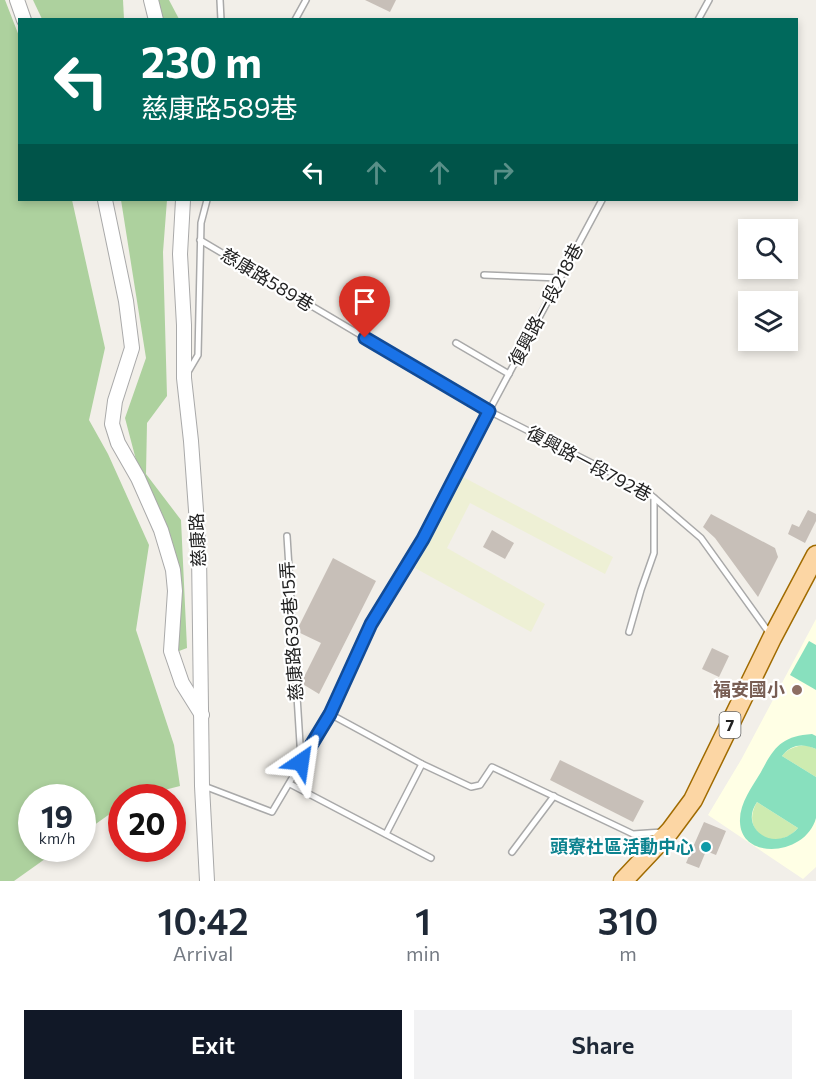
<!DOCTYPE html>
<html lang="en">
<head>
<meta charset="utf-8">
<style>
	:root { --surface:#fff; --page:#f2f2f3; --text:#1f2937; --muted:#747a83; --accent:#111827 }
	body { margin:0; font-family:Commissioner,"Noto Sans TC",sans-serif; background:var(--page); color:var(--text); height:100vh; display:flex; flex-direction:column; font-size:22px; white-space:nowrap }
	* { box-sizing:border-box; margin:0 }
	p { font-size:20px; color:var(--muted) }
	.icon { flex:none; width:33px; height:33px; fill:none; stroke:currentColor; stroke-width:2; stroke-linecap:round; stroke-linejoin:round }
	.map { position:relative; height:881px; overflow:hidden }
	.sheet { display:flex; flex-direction:column; background:var(--surface); flex:1 }
	.sheet>* { flex:none }
	.banner { position:absolute; left:18px; top:18px; width:780px; height:183px; border-radius:0px; box-shadow:0 3px 9px #0003; background:#00695c; color:#fff; overflow:hidden }
	.fabs { position:absolute; left:738px; top:219px; display:grid; gap:12px }
	.fabs a { display:grid; place-items:center; width:60px; height:60px; border-radius:0px; background:var(--surface); box-shadow:0 3px 9px #0003; font-size:30px }
	.speed { position:absolute; left:18px; top:784px; display:flex; gap:12px; font-size:30px; font-weight:700; text-align:center }
	.speed>* { display:grid; place-content:center; width:78px; height:78px; border-radius:50%; background:var(--surface); box-shadow:0 3px 9px #0003; line-height:1 }
	.speed small { font-size:15px; font-weight:400 }
	.speed .limit { border:9px solid #d22; background:#fff; color:#111 }
	.pin { position:absolute; display:grid; place-items:center; width:51px; height:51px; color:#fff; margin:-62px -26px; border-radius:50% 50% 50% 0; rotate:-45deg; box-shadow:0 0 6px #0007 }
	.pin .icon { rotate:45deg }
	.me { position:absolute; width:66px; margin:-33px; rotate:32deg; stroke-linejoin:round; filter:drop-shadow(0 0 4px #0008) }
	.turn { display:flex; align-items:center; gap:21px; height:126px; padding:0 24px; font-size:27px }
	.turn .icon { width:78px; height:78px; stroke-width:2.5 }
	.turn b { display:block; font-size:42px; line-height:51px }
	.lanes { display:flex; align-items:center; height:57px; padding:0 24px; background:#0003; justify-content:center; gap:30px; direction:ltr }
	.lanes .off { opacity:.35 }
	.eta { display:flex; justify-content:space-evenly; align-items:center; height:102px; text-align:center }
	.eta b { font-size:36px; font-weight:600; line-height:42px }
	.button { display:flex; gap:12px; margin-top:auto; padding:12px 24px }
	.button a { flex:1; height:69px; border-radius:0px; background:var(--accent); color:#fff; font-size:24px; font-weight:600; line-height:69px; text-align:center }
	.button a+a { background:var(--page); color:var(--text) }
	.map>svg:first-child { display:block }
	.education { fill:#ffffe5 }
	.farmland { fill:#eef0d5 }
	.grass { fill:#cdebb0 }
	.forest { fill:#add19e }
	.pitch { fill:#88e0be; fill-rule:evenodd }
	.building { fill:#c7bfb8 }
	.lines { fill:none; stroke-linecap:round; stroke-linejoin:round }
	.service-casing { stroke:#a9a9a9; stroke-width:8 }
	.tertiary-casing { stroke:#a9a9a9; stroke-width:16 }
	.primary-casing { stroke:#a06b00; stroke-width:21 }
	.service { stroke:#fff; stroke-width:5 }
	.tertiary { stroke:#fff; stroke-width:14 }
	.primary { stroke:#fcd6a4; stroke-width:18 }
	.route-casing { stroke:#114b97; stroke-width:15 }
	.route { stroke:#1a73e8; stroke-width:10 }
	.education-dot { fill:#8d6e63; stroke:#fff; stroke-width:2 }
	.culture-dot { fill:#0f9aa8; stroke:#fff; stroke-width:2 }
	.labels { text-anchor:middle; stroke-width:4.5; stroke-linejoin:round; paint-order:stroke }
	.shield { fill:#fff; stroke:#646464; stroke-width:1.5 }
	.shield-label { font-size:16px; font-weight:bold; fill:#222 }
	.street-label { font-size:18px; fill:#222; stroke:#fff }
	.education-label { font-size:18px; font-weight:bold; fill:#785e54; stroke:#fff; text-anchor:end }
	.culture-label { font-size:18px; font-weight:bold; fill:#0d838f; stroke:#fff; text-anchor:end }
</style>
</head>
<body>
<div class="map">
<svg width="816" height="881" viewBox="0 0 816 881">
	<rect width="100%" height="100%" fill="#f2efe9"/>
	<path class="education" d="M816 619V867L803 879 708 815 741 760Z"/>
	<path class="farmland" d="M463 477 613 557 605 574 470 503 447 548 545 604 531 632 415 568Z"/>
	<g class="grass">
		<path d="M806 745 816 749V777L782 756C788 748 796 746 806 745Z"/>
		<path d="M757 802 798 828C775 854 739 832 757 802Z"/>
	</g>
	<g class="forest">
		<path d="M0 0H5L19 36 20 200H72L105 348 89 420 108 454 149 545 136 630 174 745 180 786 133 798H122L121 806 83 833 82 798H32V849H59L14 881H0Z"/>
		<path d="M33 0H123L124 19H42Z"/>
		<path d="M156 0H169L179 19H159Z"/>
		<path d="M121 200H167L163 252 167 396 147 423 146 474 181 520 187 648 179 651 175 636 179 584 141 479 125 418 146 358Z"/>
	</g>
	<g class="pitch">
		<path d="M809 641 816 645V690L790 675Z"/>
		<path d="M812 734 816 736V749C803 743 791 744 782 756L816 777C816 789 816 806 816 818 806 856 741 861 740 822 739 804 752 787 761 772 774 747 782 736 812 734ZM757 802 798 828C775 854 738 829 757 802Z"/>
	</g>
	<g class="building">
		<path d="M365 0H396L390 12Z"/>
		<path d="M808 510 816 514V521L805 543 788 534 792 524 799 527Z"/>
		<path d="M711 514 775 548 778 557 758 597 715 538 703 527Z"/>
		<path d="M492 530 514 543 505 559 483 547Z"/>
		<path d="M333 558 376 581 319 694 301 683 321 643 298 632V628Z"/>
		<path d="M712 648 729 656 719 677 702 669Z"/>
		<path d="M560 760 644 801 633 822 550 780Z"/>
		<path d="M704 822 726 831 716 855 706 851 699 868 686 863Z"/>
	</g>
	<g class="lines">
		<g class="service-casing">
			<g id="service">
				<path d="M220 0 221 20"/>
				<path d="M295 20 306 0"/>
				<path d="M698 20 709 0"/>
				<path d="M200 240 489 411 645 490 701 538 770 634"/>
				<path d="M484 275 560 278"/>
				<path d="M456 343 509 374"/>
				<path d="M188 372 198 355 201 223 207 200"/>
				<path d="M287 536 301 760"/>
				<path d="M629 632 641 590 654 553V498"/>
				<path d="M330 714 422 764 471 787 480 785 492 767 633 834 662 832"/>
				<path d="M290 784 431 858"/>
				<path d="M204 786 272 812 330 714 371 624 423 539 489 411 602 200"/>
				<path d="M386 834 422 764"/>
				<path d="M512 852 554 796"/>
			</g>
		</g>
		<g class="tertiary-casing">
			<g id="tertiary">
				<path d="M17 0 24 20"/>
				<path d="M151 0 156 20"/>
				<path d="M105 200 126 301 132 348 115 401 112 424 118 443 138 478 161 530 173 570 175 591 171 651 182 683 202 715"/>
				<path d="M183 200 180 254 184 325V378L191 441 199 552 202 786 207 881"/>
			</g>
		</g>
		<g class="primary-casing">
			<path id="primary" d="M623 881 670 831 693 800 772 638 816 555"/>
		</g>
		<use href="#service" class="service"/>
		<use href="#tertiary" class="tertiary"/>
		<use href="#primary" class="primary"/>
	</g>
	<g class="lines">
		<g class="route-casing">
			<path id="route" d="M301 762 330 714 371 624 423 539 489 411 365 338"/>
		</g>
		<use href="#route" class="route"/>
	</g>
	<circle class="education-dot" cx="797" cy="690" r="6"/>
	<circle class="culture-dot" cx="706" cy="847" r="6"/>
	<g class="labels">
		<rect class="shield" x="719.5" y="712" width="21" height="26" rx="4.5"/>
		<g class="shield-label">
			<text x="730" y="731">7</text>
		</g>
		<g class="street-label">
			<text transform="translate(267 280) rotate(31)" y="6">慈康路589巷</text>
			<text transform="translate(546 305) rotate(-62)" y="6">復興路一段218巷</text>
			<text transform="translate(589 464) rotate(28)" y="6">復興路一段792巷</text>
			<text transform="translate(198 540) rotate(-93)" y="6">慈康路</text>
			<text transform="translate(292 631) rotate(-94)" y="6">慈康路639巷15弄</text>
		</g>
		<g class="education-label">
			<text x="785" y="696">福安國小</text>
		</g>
		<g class="culture-label">
			<text x="694" y="853">頭寮社區活動中心</text>
		</g>
	</g>
</svg>
<div class="fabs">
<a><svg class="icon" aria-label="search" viewBox="0 0 24 24"><circle cx="10" cy="10" r="6"/><path d="M15 15l6 6"/></svg></a>
<a><svg class="icon" aria-label="layers" viewBox="0 0 24 24"><path d="M12 4l9 5-9 5-9-5zM3 14l9 5 9-5"/></svg></a>
</div>
<div class="speed"><div>19<small>km/h</small></div><div class="limit">20</div></div>
<div class="pin" style="left:365px;top:338px;background:#d93025"><svg class="icon" aria-label="arrive" viewBox="0 0 24 24"><path d="M6 21V4h12l-3 4 3 4H6"/></svg></div>
<svg class="me" style="left:301px;top:762px" viewBox="-20 -20 40 40"><path d="M0-17L14 15 0 8-14 15z" fill="#1a73e8" stroke="#fff" stroke-width="4"/></svg>
<div class="banner">
<div class="turn"><svg class="icon" aria-label="left" viewBox="0 0 24 24"><path d="M17 20v-9H6M10 6l-5 5 5 5"/></svg><div><b>230 m</b>慈康路589巷</div></div>
<div class="lanes"><svg class="icon" aria-label="left" viewBox="0 0 24 24"><path d="M17 20v-9H6M10 6l-5 5 5 5"/></svg><svg class="icon off" aria-label="ahead" viewBox="0 0 24 24"><path d="M12 20V5M6 11l6-6 6 6"/></svg><svg class="icon off" aria-label="ahead" viewBox="0 0 24 24"><path d="M12 20V5M6 11l6-6 6 6"/></svg><svg class="icon off" aria-label="right" viewBox="0 0 24 24"><path d="M7 20v-9h11M14 6l5 5-5 5"/></svg></div>
</div>
</div>
<section class="sheet">
<div class="eta">
<div><b>10:42</b><p>Arrival</p></div>
<div><b>1</b><p>min</p></div>
<div><b>310</b><p>m</p></div>
</div>
<div class="button"><a>Exit</a><a>Share</a></div>
</section>
</body>
</html>
